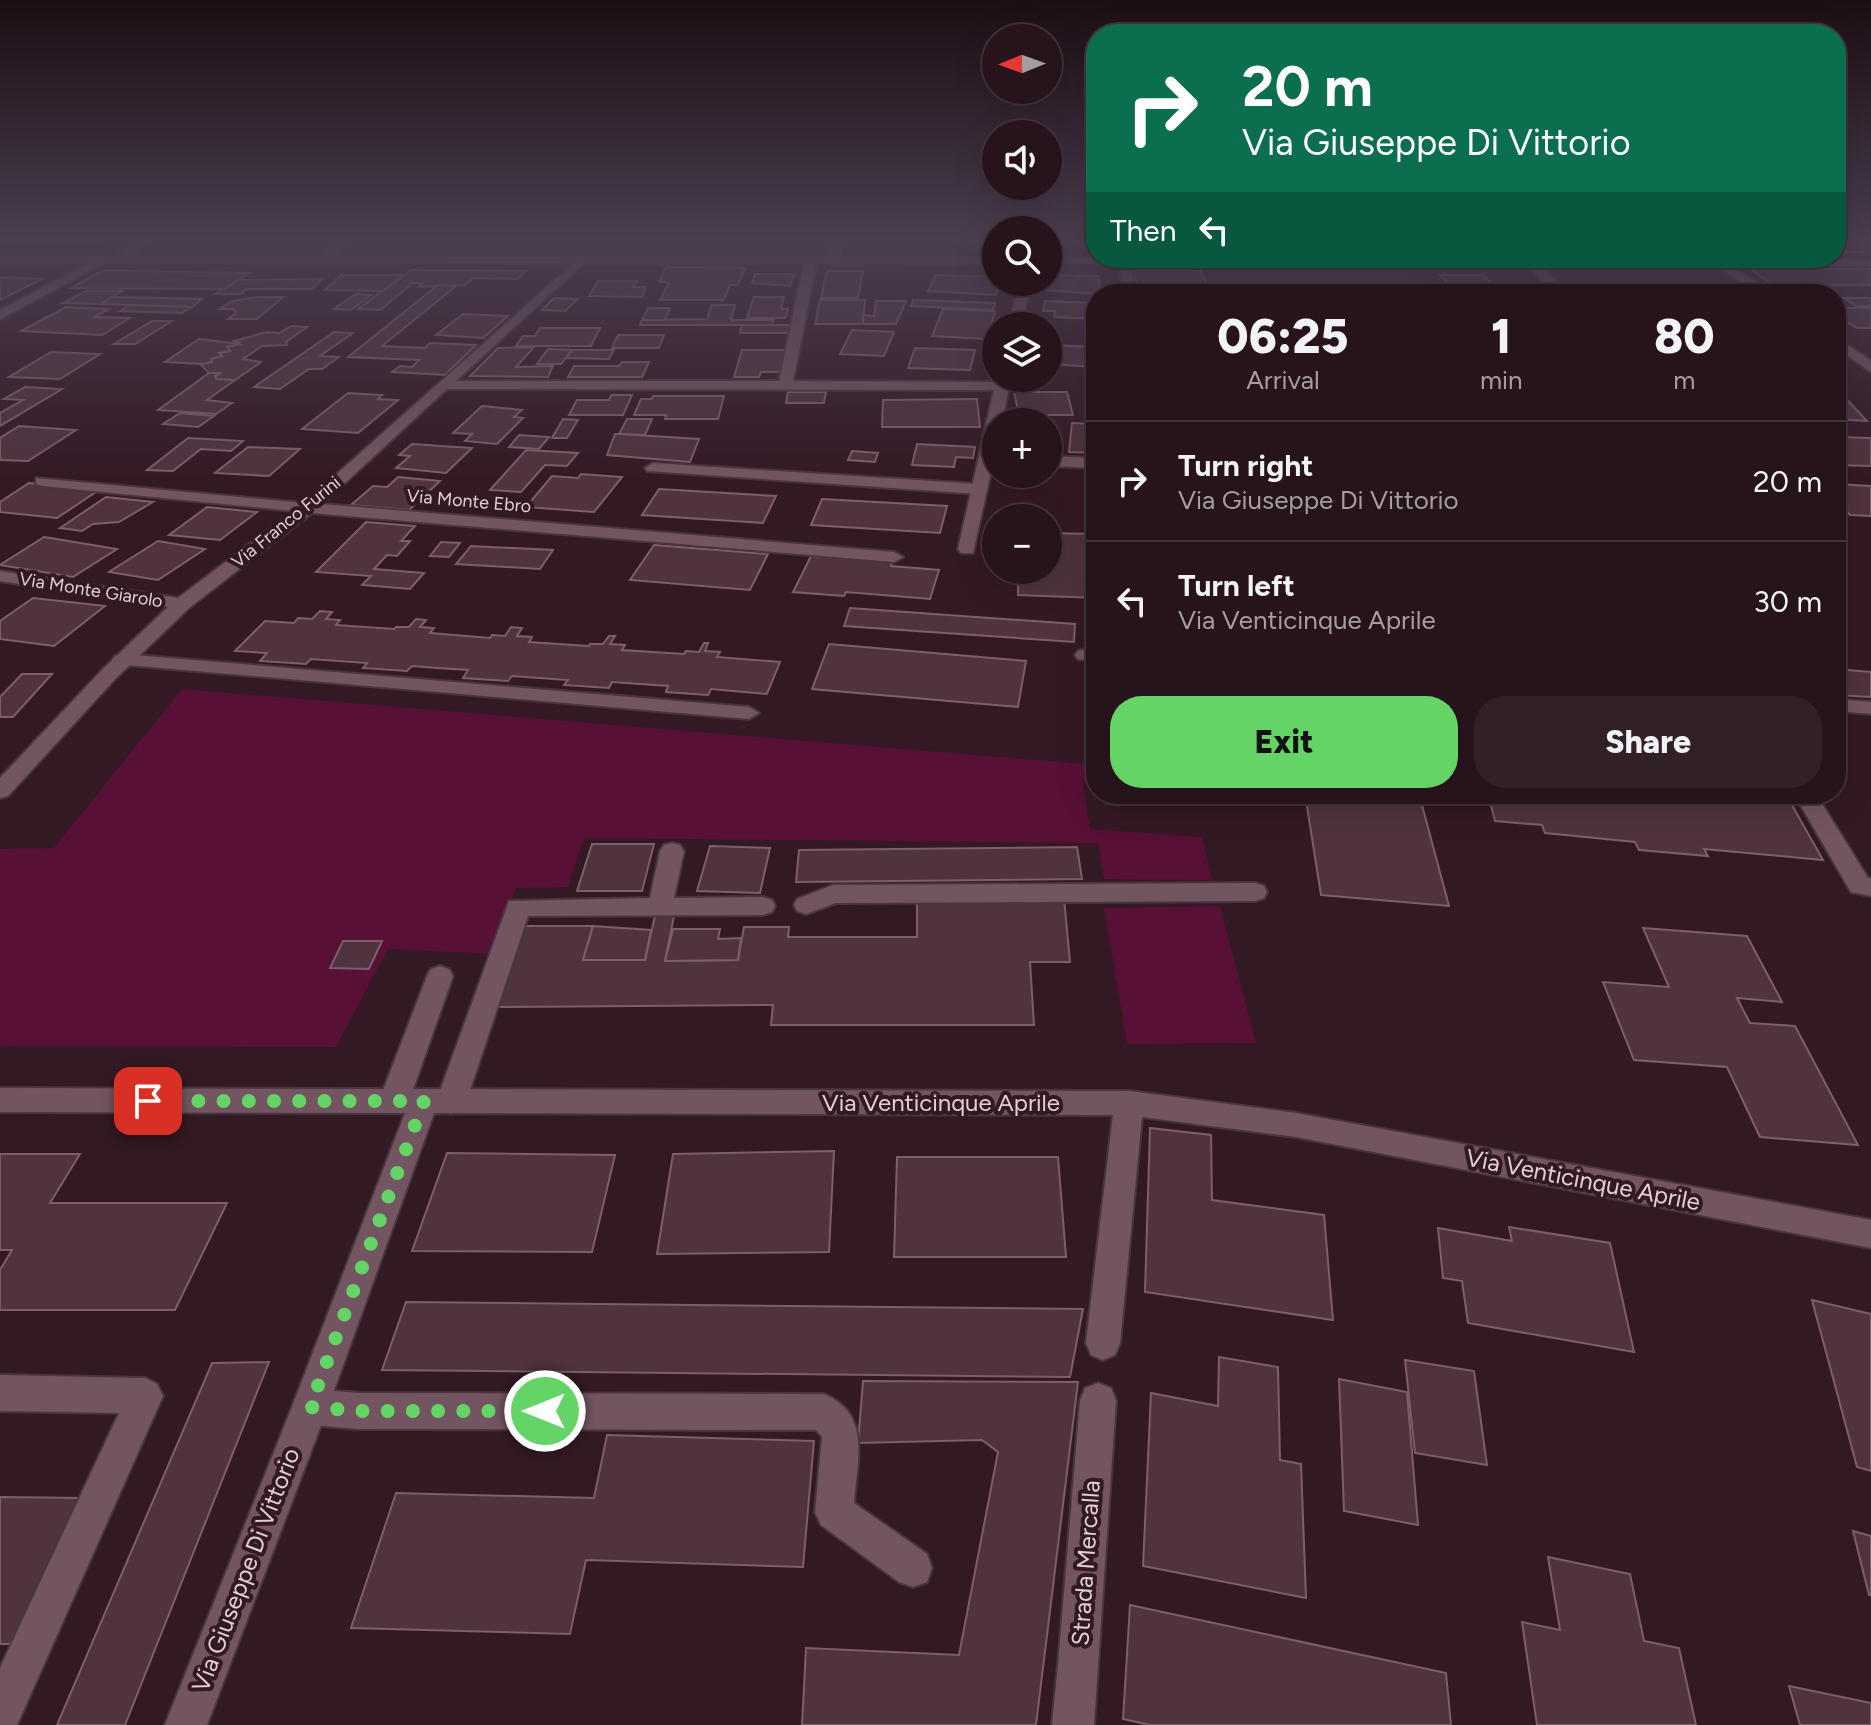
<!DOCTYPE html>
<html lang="en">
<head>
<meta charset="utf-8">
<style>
	:root { --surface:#26131b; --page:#322028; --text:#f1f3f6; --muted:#a49ea3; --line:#42323a; --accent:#65d467 }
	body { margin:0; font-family:Figtree,sans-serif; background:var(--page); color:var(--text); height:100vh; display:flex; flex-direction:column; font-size:30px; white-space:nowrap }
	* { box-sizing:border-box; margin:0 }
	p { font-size:26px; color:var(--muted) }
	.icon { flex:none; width:44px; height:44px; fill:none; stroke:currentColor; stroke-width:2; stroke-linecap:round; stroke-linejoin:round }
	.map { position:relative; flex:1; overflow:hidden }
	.drawer { position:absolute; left:1086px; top:284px; width:760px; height:520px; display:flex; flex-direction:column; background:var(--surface); border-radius:32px; box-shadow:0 8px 32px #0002,0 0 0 2px var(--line) }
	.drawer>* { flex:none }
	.hud { position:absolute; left:1086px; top:24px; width:760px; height:244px; border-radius:32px; box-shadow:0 8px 32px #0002,0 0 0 2px var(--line); background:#0b6e4f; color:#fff; overflow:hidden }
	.needle { width:52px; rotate:269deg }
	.fabs { position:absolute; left:982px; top:24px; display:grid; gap:16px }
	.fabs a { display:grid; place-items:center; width:80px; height:80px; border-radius:50%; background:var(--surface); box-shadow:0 8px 32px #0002,0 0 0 2px var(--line); font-size:40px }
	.pin { position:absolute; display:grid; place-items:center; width:68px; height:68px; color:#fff; margin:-34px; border-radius:16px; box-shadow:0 4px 12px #0006 }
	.me { position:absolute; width:88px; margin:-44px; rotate:270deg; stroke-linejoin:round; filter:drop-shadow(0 0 6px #0008) }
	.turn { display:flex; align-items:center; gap:28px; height:168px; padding:0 24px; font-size:36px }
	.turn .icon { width:104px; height:104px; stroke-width:2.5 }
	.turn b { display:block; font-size:56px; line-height:68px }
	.then { display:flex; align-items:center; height:76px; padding:0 24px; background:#0003; gap:16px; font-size:30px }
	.eta { display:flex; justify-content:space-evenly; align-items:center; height:136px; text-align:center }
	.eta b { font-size:48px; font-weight:800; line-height:56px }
	.action { display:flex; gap:16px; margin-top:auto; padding:16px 24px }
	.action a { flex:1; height:92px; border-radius:32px; background:var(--accent); color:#111; font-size:32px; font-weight:800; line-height:92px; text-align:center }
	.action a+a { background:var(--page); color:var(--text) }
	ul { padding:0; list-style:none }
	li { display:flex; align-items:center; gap:24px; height:120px; padding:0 24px; border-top:2px solid var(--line) }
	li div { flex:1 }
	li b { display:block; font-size:30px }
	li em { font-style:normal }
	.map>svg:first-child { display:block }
	.built { fill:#41202e }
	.green { fill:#581036 }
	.building { fill:#4f333e; stroke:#7d5e6a; stroke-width:2 }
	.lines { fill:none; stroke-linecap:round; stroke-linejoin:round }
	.lane-casing { stroke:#49353d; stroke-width:4 }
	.street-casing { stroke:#49353d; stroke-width:4 }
	.secondary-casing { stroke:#49353d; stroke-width:4 }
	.lane { fill:#735561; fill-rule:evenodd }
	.street { fill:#735561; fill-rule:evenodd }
	.secondary { fill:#735561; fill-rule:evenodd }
	.route { stroke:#65d467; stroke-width:14; stroke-dasharray:0 25.2 }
	.labels { text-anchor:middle; stroke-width:8; stroke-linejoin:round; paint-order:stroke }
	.far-street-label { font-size:18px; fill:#e1cfd6; stroke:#331924 }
	.near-street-label { font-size:24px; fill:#e1cfd6; stroke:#331924 }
</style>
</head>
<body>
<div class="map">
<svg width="1871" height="1725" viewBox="0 0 1871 1725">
	<rect width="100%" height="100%" fill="#331924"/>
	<path class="built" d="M1204 268 1410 269 1431 294H1216Z"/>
	<g class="green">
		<path d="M359 238H996V244L350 243Z"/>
		<path d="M182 689 1096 765V783L1083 784 1090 829 1202 837 1212 880 1104 879 1098 843 584 838 568 887 516 888 493 954 388 949 336 1047 0 1046V849L54 848Z"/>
		<path d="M1220 906 1256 1043 1127 1044 1104 908Z"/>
	</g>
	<g class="building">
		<path d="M9 238H107L103 241 4 240Z"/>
		<rect x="1836" y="242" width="35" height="10"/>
		<path d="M666 267 745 268 738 285H730L724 300H660L669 282H659Z"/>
		<path d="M1750 269H1871V285H1821L1836 294H1788Z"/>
		<path d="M103 270 137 271 250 273 224 289 71 288Z"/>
		<path d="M411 270 526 271 518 279 473 278 465 285 418 287 422 283H413L380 310 358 309Z"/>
		<path d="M1132 270H1200L1208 286 1140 290Z"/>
		<path d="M827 271H863L858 298H821Z"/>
		<path d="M755 274H794L790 286 752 283Z"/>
		<path d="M341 275H403L383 291 325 290Z"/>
		<path d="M936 275 996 277V282H1000L996 295 928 291Z"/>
		<path d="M1048 275 1099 276 1100 294 1042 290V282H1048Z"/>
		<path d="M1440 275H1483L1498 289H1453Z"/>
		<path d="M0 278 2 277 42 279 0 300Z"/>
		<path d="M322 279 312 289H246L241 294H215L239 280Z"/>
		<path d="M598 281H637L633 287H646L642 297 589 296Z"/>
		<path d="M438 285 456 286 382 346 425 348 430 343 476 345 445 375 392 372 400 366 412 367 419 360 348 357Z"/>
		<path d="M86 291H122L101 304 63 303Z"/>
		<path d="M356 294 371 295 351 310 334 309Z"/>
		<path d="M112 297 202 299 192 307 101 304Z"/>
		<path d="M258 297H283L257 319H228L236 313 233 309H220L232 301Z"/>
		<path d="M754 297H784L781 309H788L785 318H747Z"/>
		<path d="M554 298 578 299 565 311 542 310Z"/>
		<path d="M1844 298H1871V306H1856Z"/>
		<path d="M820 300H865L863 324H815Z"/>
		<path d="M913 300 995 303 993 310 911 306Z"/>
		<path d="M876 301H906L896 324H863V315L874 316Z"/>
		<path d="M1045 301 1096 303V319L1054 317 1055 311H1043Z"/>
		<path d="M129 305 192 307 182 313 120 311Z"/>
		<path d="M712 305H735L731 320H774L772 325H640L642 320 707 319Z"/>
		<path d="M66 307 109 309 94 317 130 318 102 335 21 331Z"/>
		<path d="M648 308H670L665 320H642Z"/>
		<path d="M1836 308H1871V328H1857L1836 315Z"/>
		<path d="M943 309 995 311 987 339 932 336Z"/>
		<path d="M463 314 508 316 483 338 436 335Z"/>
		<path d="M152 321H172L135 344H114Z"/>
		<path d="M742 325H790L788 333H740Z"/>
		<path d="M291 326 307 327 286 342 287 345 262 346 243 359 261 362 235 380 216 379 215 376 221 373H209L200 364 212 362 211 359 222 356 219 353 230 351 227 347 240 344 234 341 267 332 280 333Z"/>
		<path d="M540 328H600L591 346H516L523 336H535Z"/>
		<path d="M852 330 894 332 884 356 840 354Z"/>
		<path d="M334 332 353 333 320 356 339 357 322 369H309L280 389 254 387Z"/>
		<path d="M618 335H664L659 348H612Z"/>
		<path d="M199 339 240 344 227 347 230 351 219 353 222 356 211 359 212 362 200 364 165 362Z"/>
		<path d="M1048 345 1096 347V367L1048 364Z"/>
		<path d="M534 347 516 367 553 366 548 377 470 376 498 348Z"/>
		<path d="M915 348 975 350 970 370 908 368Z"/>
		<path d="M548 349 572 350 561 364H537Z"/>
		<path d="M572 350H614L609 359 566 358Z"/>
		<path d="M742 350H785L780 372H761L759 377H734Z"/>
		<path d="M51 352 100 354 60 379 9 377Z"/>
		<path d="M622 362H649L642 377H568L574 366H619Z"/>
		<path d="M209 373H221L215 376 216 379 235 380 207 400 232 403 216 414 158 410Z"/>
		<path d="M25 387 62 389 0 426V413L23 400 4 399Z"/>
		<path d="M1836 389H1837L1867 421 1836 419Z"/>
		<path d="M788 392H826L824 403H786Z"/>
		<path d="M1014 392H1067L1073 415H1040L1039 411H1018Z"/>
		<path d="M348 393 382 395 378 399 398 400 358 433 302 429Z"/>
		<path d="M611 395H632L623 415H569L577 400H609Z"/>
		<path d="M653 396H724L718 419H665L666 415H634L641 399H652Z"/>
		<path d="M977 399 980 427H882L883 400Z"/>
		<path d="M482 406 522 410 514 417 523 418 497 444 465 441 472 434 453 433Z"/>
		<path d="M180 413 214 416 198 427 163 424Z"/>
		<path d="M563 419 578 420 567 438H552Z"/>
		<path d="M627 419H652L645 435 619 434Z"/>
		<path d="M1072 423 1096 424V453L1069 452Z"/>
		<path d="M19 426 76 430 28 461 0 460V438Z"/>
		<path d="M615 434H619L699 439 690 462 607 455Z"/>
		<path d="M519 435 549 437 539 449 509 447Z"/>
		<path d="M1836 437 1871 438V466L1836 465Z"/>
		<path d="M188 438 243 441 231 451 201 449 173 471 147 470Z"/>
		<path d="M412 444 472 448 446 473 396 468 410 456 399 455Z"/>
		<path d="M917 444 975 447 973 458 956 457 954 467 912 465Z"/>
		<path d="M248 447 300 449 269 476 215 473Z"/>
		<path d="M526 450 578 453 567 466 545 465 521 492 490 490Z"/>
		<path d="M852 451 878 453 875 462 848 460Z"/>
		<path d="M581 474 622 477 594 512 526 507 552 476 578 478Z"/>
		<path d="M398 477 440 481 409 510 351 505 373 486 387 487Z"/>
		<path d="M29 483 99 490 57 518 0 512V502Z"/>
		<path d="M1836 484 1871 486V516L1850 515 1836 499Z"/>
		<path d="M659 489 776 496 763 523 642 515Z"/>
		<path d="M106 497 153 502 119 522 93 524 82 531 60 528Z"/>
		<path d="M822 499 947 506 940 533 811 525Z"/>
		<path d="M207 507 257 512 220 540 169 535Z"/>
		<path d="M366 522 415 526 401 541H410L397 556 387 555 374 569 424 573 410 589 362 585 371 576 316 572Z"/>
		<path d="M1048 533 1096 534V598L1018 595V570H1048Z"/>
		<path d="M44 537 117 549 73 577 0 565Z"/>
		<path d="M158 541 205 549 158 580 109 572Z"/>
		<path d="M441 542 460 543 449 557 430 556Z"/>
		<path d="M654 545 768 554 750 590 630 580Z"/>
		<path d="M471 546 553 550 540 569 456 564Z"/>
		<path d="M811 556 892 562 891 566 939 570 930 599 846 592 844 596 793 592Z"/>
		<path d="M33 598 105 606 54 646 0 639V621Z"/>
		<path d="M850 608 1075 624 1074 642 844 626Z"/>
		<path d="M320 611 332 612 326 619 340 620 336 625 394 629 396 627H409L416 619 426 620 420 627 434 628 430 633 490 638 492 635 505 636 511 627 522 628 517 636 532 637 529 642 589 646 590 644H603L609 636H615L610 644 625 645 622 650 684 654 686 651 699 652 704 643H708L705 651 720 652 717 657 780 662 767 694 711 689 708 695 666 692 668 686 612 682 609 688 564 685 568 680 512 676 508 681 463 678 468 670 437 668 412 666 407 671 363 668 367 663 311 659 306 664 260 661 267 653 235 651 265 621 294 623 298 618 312 619Z"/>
		<path d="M829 644 1026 661 1018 707 812 689Z"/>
		<path d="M1836 669 1871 672V697L1836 695Z"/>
		<path d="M22 674H52L13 717H0V697Z"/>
		<path d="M1305 794H1419L1449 906 1321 895Z"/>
		<path d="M1488 794H1743L1788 798 1823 860 1704 849 1708 856 1639 850 1635 842 1545 833 1542 825 1495 821Z"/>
		<path d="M592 844H654L642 891H577Z"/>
		<path d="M710 846 770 848 760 893 697 891Z"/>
		<path d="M1077 847 1082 879 796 882 799 850Z"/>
		<path d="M1064 898 1070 962H1030L1034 1025H771L773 1005 497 1007 523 926H593L583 960H645L655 916H674L665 961 738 960 744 927H789L788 937H917V899Z"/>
		<path d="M593 926 651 930 645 960H583Z"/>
		<path d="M1643 928 1747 936 1782 1002 1737 998 1750 1023 1795 1026 1858 1145 1760 1137 1727 1067 1634 1060 1603 982 1669 987Z"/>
		<path d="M673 929H720L718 939 741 938 738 960 665 961Z"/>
		<path d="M343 941H382L369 969 330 968Z"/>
		<path d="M1150 1128 1211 1135 1212 1200 1324 1215 1333 1320 1145 1292Z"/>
		<path d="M834 1151 829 1252 657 1254 673 1154Z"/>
		<path d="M447 1153 615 1155 592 1252 412 1251Z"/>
		<path d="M0 1154H80L50 1203H227L175 1310H0V1270L12 1250H0Z"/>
		<path d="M897 1157H1058L1066 1257H894Z"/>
		<path d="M1509 1227 1610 1243 1634 1352 1468 1323 1462 1281 1443 1278 1438 1228 1512 1241Z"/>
		<path d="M1812 1300 1871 1314V1471L1857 1467Z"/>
		<path d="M406 1302 1083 1309 1070 1377 382 1370Z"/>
		<path d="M1219 1357 1278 1367 1280 1460 1301 1464 1306 1598 1143 1566 1151 1393 1218 1406Z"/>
		<path d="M1405 1360 1474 1371 1487 1465 1415 1453Z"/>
		<path d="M269 1362 125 1725H57L212 1363Z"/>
		<path d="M1339 1379 1407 1392 1418 1525 1344 1511Z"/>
		<path d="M863 1381 1078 1382 1036 1725H802L806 1648 959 1655 998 1452 982 1440 858 1443Z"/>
		<path d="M607 1435 814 1441 803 1567 586 1560 570 1634 351 1628 396 1493 594 1498Z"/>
		<path d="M0 1497 82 1498 10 1644H0Z"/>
		<path d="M1853 1531 1871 1536V1595H1869Z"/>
		<path d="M1548 1557 1630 1574 1644 1641 1679 1648 1696 1725H1537L1522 1622 1560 1630Z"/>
		<path d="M1130 1605 1446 1673 1451 1725H1150L1123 1719Z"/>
		<path d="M1789 1686 1871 1703V1725H1800Z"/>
	</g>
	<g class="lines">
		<g class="lane-casing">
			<g id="lane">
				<path d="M143 238H155L123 261H115V257Z"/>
				<path d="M347 238H359L327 261H319V257Z"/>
				<path d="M833 238H843L839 260 833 263 827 260Z"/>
				<path d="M1844 238H1871V244Z"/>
				<path d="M1127 258 1131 261 1135 294H1123L1119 261Z"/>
				<path d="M1525 260H1533L1570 294H1557L1525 264Z"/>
				<path d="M1436 283 1440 284V290L1427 294 1412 293Z"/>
				<path d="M1220 284 1238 291 1240 294 1216 291V285Z"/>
				<path d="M1611 290H1627L1633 294H1605Z"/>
				<path d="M653 463 979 484 987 489 979 494 647 471 645 468Z"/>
				<path d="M1085 649H1096V661L1078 659 1075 655 1078 651Z"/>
				<path d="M122 654 749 707 759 713 749 719 115 664 112 660 115 656Z"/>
				<path d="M1836 699 1871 702V714L1836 711Z"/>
				<path d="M1794 794H1816L1868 878H1871V896L1851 892Z"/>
				<path d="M672 843 680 845 684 851 674 898 763 897 772 900 775 906 772 912 763 915 528 916 466 1102 461 1110 451 1114 441 1110 436 1102 509 901 650 898 660 851 664 845Z"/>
				<path d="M1255 883 1264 886 1267 892 1264 898 1255 901 836 903 806 914 797 911 794 905 797 899 833 885Z"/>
				<path d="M440 966 449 969 453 976 409 1101 404 1109 394 1113 384 1109 379 1101 427 976 431 969Z"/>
				<path d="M0 1375 145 1378 157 1384 163 1396 17 1725H0V1668L119 1413 0 1411Z"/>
				<path d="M1098 1383 1111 1388 1116 1401 1098 1665 1092 1679 1078 1685 1064 1679 1058 1665 1080 1401 1085 1388Z"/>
				<path d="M310 1389 359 1393 824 1394C872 1414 857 1461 854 1503L927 1554 932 1568 927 1582 913 1587 899 1582 821 1525 815 1512 822 1437 816 1430 359 1429 310 1425 297 1420 292 1407 297 1394Z"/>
			</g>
		</g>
		<g class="street-casing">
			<g id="street">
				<path d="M102 257 112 259 0 319V310Z"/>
				<path d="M811 257 817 260 793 381 996 382 997 378H1011L1002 422H996V450L973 553H961L958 549 994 390 447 389 322 504 894 552 903 557 894 562 312 513 189 608 116 678 8 796 0 798V778L102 670 168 607 0 581V571L178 598 293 511 42 486 36 484V478L304 503 581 257 587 260 585 262 456 381H779L805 260Z"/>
				<path d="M1719 259 1723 260 1772 294H1758L1715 264 1713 262Z"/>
				<path d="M1019 282H1031L1021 326H1009Z"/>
				<path d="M1836 337 1871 361V372L1836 347Z"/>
				<path d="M1048 456 1096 458V468L1048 466Z"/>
				<path d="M0 1088 1129 1091 1296 1113 1871 1220V1248L1296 1137 1142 1117 1120 1343 1115 1355 1103 1360 1091 1355 1086 1343 1113 1115 434 1113 328 1407 207 1725H165L292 1407 405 1113 0 1112Z"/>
				<path d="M1078 1645 1092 1651 1098 1665 1094 1725H1052L1058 1665 1064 1651Z"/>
			</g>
		</g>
		<g class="secondary-casing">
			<g id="secondary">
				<path d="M0 256 996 258V264L0 262Z"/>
				<path d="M1048 258 1871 260V266L1048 264Z"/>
			</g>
		</g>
		<use href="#lane" class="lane"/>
		<use href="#street" class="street"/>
		<use href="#secondary" class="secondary"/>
	</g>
	<linearGradient id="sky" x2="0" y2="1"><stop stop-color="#1c0e14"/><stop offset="0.5" stop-color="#4a3e50"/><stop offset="1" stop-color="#4a3e50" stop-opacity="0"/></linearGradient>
	<rect width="1871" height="480" fill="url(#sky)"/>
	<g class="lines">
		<path class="route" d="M148 1101H424L310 1407 359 1411H545"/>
	</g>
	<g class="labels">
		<g class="far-street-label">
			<text transform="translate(469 501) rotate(5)" y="6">Via Monte Ebro</text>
			<text transform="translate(286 522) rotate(-39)" y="6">Via Franco Furini</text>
			<text transform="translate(91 590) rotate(9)" y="6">Via Monte Giarolo</text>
		</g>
		<g class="near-street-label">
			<text x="941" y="1111">Via Venticinque Aprile</text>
			<text transform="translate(1583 1180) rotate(11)" y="8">Via Venticinque Aprile</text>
			<text transform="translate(1086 1563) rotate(-86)" y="8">Strada Mercalla</text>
			<text transform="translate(246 1570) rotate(-69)" y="8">Via Giuseppe Di Vittorio</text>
		</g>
	</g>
</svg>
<div class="fabs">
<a><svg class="needle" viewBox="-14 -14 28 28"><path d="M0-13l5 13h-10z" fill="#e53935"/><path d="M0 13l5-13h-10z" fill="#a49ea3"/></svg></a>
<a><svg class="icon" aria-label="sound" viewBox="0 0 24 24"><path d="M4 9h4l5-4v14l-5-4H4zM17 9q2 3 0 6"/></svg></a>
<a><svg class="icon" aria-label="search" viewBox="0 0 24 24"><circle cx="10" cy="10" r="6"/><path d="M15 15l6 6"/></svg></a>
<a><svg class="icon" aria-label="layers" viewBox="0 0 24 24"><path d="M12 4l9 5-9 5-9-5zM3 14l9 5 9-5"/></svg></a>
<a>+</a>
<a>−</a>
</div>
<div class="pin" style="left:148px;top:1101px;background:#d93025"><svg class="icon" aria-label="arrive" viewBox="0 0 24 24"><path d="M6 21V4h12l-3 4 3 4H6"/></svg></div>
<svg class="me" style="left:545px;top:1411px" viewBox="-20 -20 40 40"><circle r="17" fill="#65d467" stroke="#fff" stroke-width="3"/><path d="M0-11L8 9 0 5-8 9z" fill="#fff"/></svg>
<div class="hud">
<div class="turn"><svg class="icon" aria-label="right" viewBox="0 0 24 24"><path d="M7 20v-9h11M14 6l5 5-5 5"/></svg><div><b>20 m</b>Via Giuseppe Di Vittorio</div></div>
<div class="then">Then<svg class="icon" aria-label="left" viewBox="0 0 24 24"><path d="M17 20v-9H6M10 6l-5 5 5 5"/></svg></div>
</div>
<section class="drawer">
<div class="eta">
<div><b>06:25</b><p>Arrival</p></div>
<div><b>1</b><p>min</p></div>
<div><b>80</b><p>m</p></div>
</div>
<ul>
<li><svg class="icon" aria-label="right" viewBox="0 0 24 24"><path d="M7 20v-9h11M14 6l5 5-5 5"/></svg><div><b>Turn right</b><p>Via Giuseppe Di Vittorio</p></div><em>20 m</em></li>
<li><svg class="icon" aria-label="left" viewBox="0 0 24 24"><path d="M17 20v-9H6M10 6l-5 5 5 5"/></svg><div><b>Turn left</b><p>Via Venticinque Aprile</p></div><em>30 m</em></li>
</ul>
<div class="action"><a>Exit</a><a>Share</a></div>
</section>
</div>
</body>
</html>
